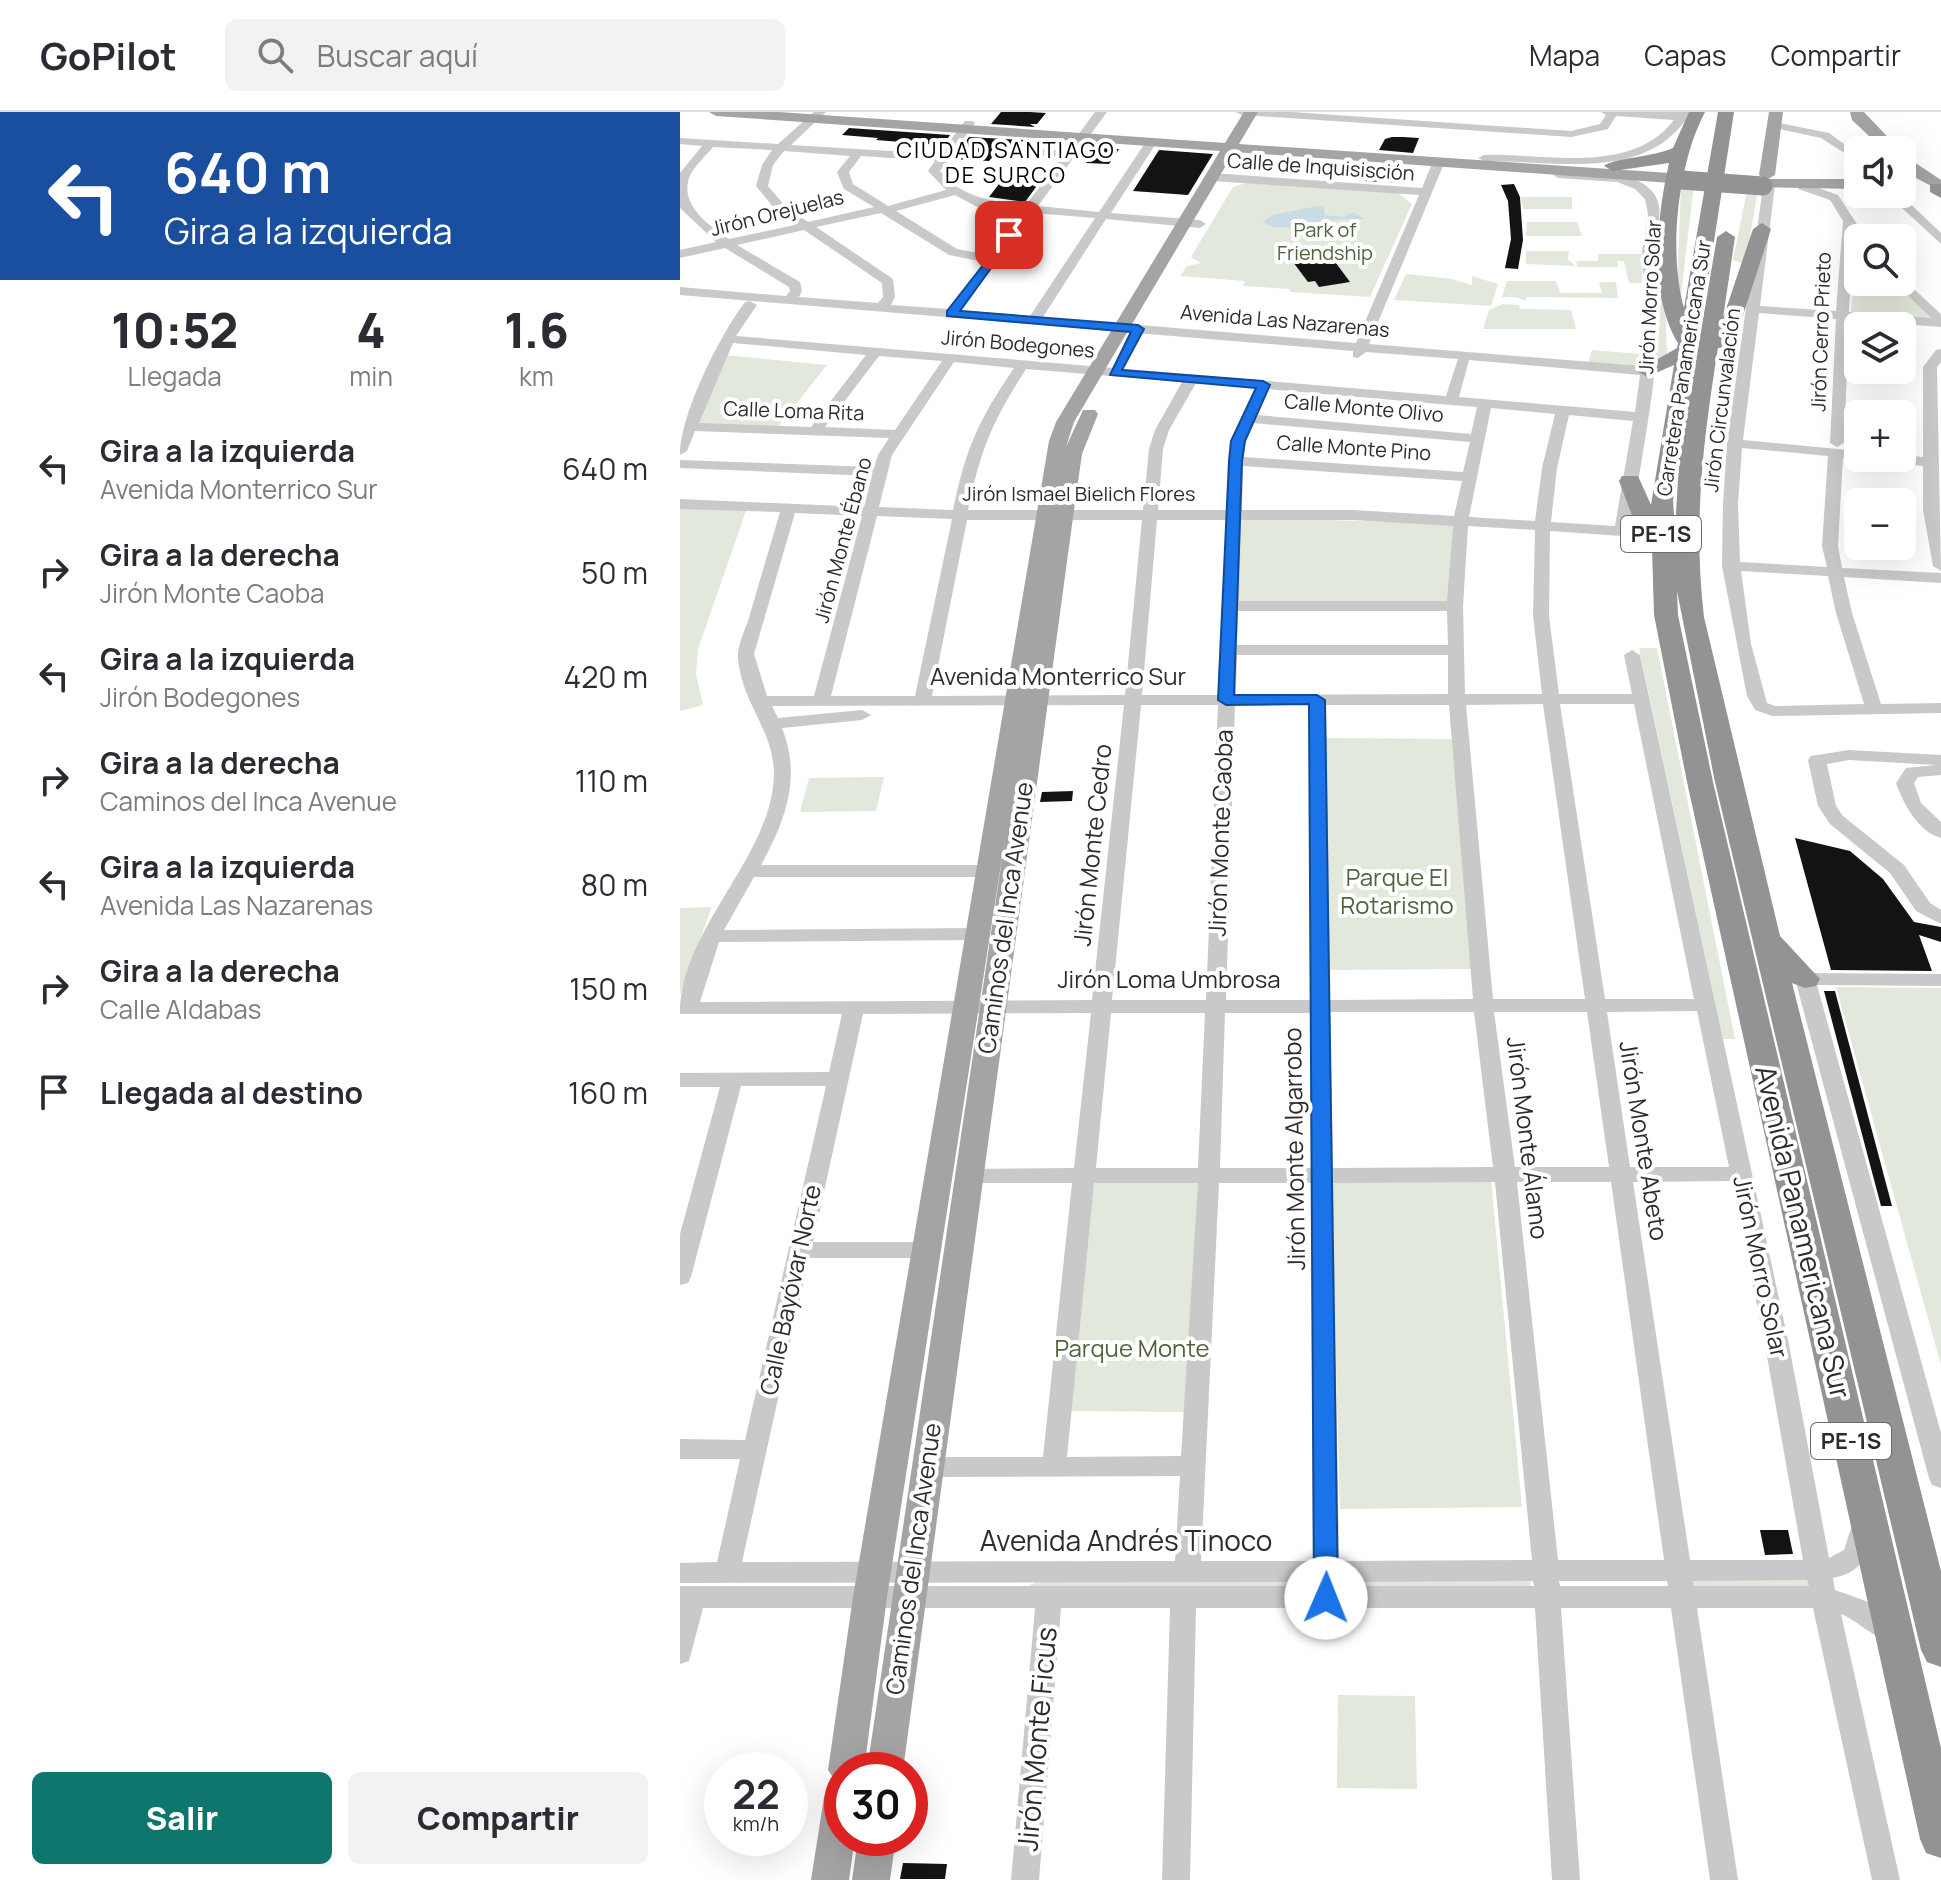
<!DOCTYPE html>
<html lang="es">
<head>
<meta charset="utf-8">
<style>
	:root { --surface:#fff; --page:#f2f2f3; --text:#2b2b33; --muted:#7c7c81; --line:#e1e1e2; --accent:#0f766e }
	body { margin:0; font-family:Manrope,sans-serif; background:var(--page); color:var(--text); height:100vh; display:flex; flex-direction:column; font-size:30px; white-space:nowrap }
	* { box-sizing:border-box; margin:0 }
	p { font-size:26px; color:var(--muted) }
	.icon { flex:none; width:44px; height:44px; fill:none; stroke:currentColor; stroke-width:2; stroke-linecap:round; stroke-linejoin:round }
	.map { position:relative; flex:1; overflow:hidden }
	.drawer { display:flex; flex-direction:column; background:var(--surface); width:680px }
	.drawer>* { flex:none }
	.hud { background:#1a4fa0; color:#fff; overflow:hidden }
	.tools { position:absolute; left:1164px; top:24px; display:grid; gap:16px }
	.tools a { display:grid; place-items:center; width:72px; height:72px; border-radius:12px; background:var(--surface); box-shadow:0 8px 32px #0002; font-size:40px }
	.speed { position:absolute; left:24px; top:1640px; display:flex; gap:16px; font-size:40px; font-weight:700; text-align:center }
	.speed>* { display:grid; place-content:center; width:104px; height:104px; border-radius:50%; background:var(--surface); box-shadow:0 8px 32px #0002; line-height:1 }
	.speed small { font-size:20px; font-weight:400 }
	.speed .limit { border:12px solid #d22; background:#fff; color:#111 }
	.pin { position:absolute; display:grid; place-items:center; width:68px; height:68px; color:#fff; margin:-34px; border-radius:16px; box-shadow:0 4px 12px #0006 }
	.me { position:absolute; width:88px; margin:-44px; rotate:1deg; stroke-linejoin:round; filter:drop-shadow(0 0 6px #0008) }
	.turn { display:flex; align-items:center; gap:28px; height:168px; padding:0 32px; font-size:36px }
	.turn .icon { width:104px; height:104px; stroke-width:2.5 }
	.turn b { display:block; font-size:56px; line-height:68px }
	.eta { display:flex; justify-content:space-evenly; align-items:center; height:136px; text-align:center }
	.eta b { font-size:48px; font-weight:800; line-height:56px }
	.primary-button { display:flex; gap:16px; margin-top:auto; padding:16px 32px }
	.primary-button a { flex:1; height:92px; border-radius:12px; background:var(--accent); color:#fff; font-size:32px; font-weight:800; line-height:92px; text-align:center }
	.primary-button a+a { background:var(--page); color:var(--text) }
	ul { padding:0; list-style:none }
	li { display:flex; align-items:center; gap:24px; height:104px; padding:0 32px }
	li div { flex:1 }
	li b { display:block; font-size:30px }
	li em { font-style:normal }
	header { display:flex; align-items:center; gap:48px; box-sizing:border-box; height:112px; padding:0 40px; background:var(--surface); border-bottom:2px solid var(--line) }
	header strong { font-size:38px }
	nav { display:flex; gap:44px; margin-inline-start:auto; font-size:28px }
	.search { width:560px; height:72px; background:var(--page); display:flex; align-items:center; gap:20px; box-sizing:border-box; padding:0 28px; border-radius:12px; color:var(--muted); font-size:30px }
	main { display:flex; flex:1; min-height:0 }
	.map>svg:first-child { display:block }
	.green { fill:#e2e8db }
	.water { fill:#c9dce6 }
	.building { fill:#131313 }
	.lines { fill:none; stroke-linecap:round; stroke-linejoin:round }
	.minor { fill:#c9c9c9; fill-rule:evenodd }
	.major { fill:#a4a4a4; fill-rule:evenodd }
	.highway { fill:#939393; fill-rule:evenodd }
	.highway-bridge { stroke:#939393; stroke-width:19 }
	.route { fill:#1a73e8; stroke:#114b97; stroke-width:2 }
	.labels { text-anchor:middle; stroke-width:8; stroke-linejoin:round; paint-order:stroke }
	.far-street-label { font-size:20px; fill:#2c2c2c; stroke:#fff }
	.far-park-label { font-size:20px; fill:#51623f; stroke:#fff }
	.far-neighbourhood-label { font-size:22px; letter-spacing:2px; fill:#000; stroke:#fff }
	.shield { fill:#fff; stroke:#6b6b6b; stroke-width:2 }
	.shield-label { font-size:22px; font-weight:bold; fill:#2c2c2c }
	.street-label { font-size:24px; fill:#2c2c2c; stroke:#fff }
	.park-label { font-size:24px; fill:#51623f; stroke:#fff }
	.near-street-label { font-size:28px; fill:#2c2c2c; stroke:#fff }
</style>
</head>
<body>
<header>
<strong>GoPilot</strong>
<div class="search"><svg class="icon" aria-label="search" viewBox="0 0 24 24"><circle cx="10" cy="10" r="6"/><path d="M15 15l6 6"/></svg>Buscar aquí</div>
<nav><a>Mapa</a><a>Capas</a><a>Compartir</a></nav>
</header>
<main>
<section class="drawer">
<div class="hud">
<div class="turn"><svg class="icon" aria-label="left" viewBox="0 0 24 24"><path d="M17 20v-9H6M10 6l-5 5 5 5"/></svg><div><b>640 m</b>Gira a la izquierda</div></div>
</div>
<div class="eta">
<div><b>10:52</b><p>Llegada</p></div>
<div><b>4</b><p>min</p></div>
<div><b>1.6</b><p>km</p></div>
</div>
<ul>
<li><svg class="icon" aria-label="left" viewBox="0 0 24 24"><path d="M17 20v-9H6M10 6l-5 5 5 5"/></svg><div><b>Gira a la izquierda</b><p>Avenida Monterrico Sur</p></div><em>640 m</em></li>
<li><svg class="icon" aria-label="right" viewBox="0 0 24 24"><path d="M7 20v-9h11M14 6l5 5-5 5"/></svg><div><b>Gira a la derecha</b><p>Jirón Monte Caoba</p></div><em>50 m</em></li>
<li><svg class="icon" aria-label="left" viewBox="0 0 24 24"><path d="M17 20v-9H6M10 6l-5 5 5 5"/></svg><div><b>Gira a la izquierda</b><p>Jirón Bodegones</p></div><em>420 m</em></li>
<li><svg class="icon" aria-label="right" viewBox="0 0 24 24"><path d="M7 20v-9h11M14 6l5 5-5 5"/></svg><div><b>Gira a la derecha</b><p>Caminos del Inca Avenue</p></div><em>110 m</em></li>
<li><svg class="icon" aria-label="left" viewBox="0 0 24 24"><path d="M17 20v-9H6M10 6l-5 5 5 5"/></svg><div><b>Gira a la izquierda</b><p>Avenida Las Nazarenas</p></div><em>80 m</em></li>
<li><svg class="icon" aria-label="right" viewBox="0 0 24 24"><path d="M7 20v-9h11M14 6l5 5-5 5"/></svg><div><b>Gira a la derecha</b><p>Calle Aldabas</p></div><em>150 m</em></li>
<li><svg class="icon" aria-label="arrive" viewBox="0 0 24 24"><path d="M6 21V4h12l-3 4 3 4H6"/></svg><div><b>Llegada al destino</b></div><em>160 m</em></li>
</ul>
<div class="primary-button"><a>Salir</a><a>Compartir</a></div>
</section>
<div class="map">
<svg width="1261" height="1768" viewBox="0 0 1261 1768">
	<rect width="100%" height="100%" fill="#fff"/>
	<g class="green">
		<path d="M566 71 718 81 732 92 690 185 610 180V177L563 174 565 169 500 164 507 154 521 151 511 145 553 75Z"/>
		<path d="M1001 71 1014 72 1001 183 997 181Z"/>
		<path d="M1078 78 1065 152 1053 148 1067 79Z"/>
		<path d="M841 85H892V97H843Z"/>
		<path d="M982 108 987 242 980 247 974 244 975 114Z"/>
		<path d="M847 110H897L902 124H846Z"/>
		<path d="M846 139H889L888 147 895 154 846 152Z"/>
		<path d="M918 142H962V171H949L944 149H937L938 155H898L896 149H918Z"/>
		<path d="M1178 150V170H1216L1251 207 1171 202 1173 154Z"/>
		<path d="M726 162 772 167 792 173V164L818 172 811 194 714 188Z"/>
		<path d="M827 169H876L880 181H922L919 170H936L938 186 846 185V189L836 185H822Z"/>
		<path d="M823 192 839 193 840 197 891 198 896 217H803L809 198Z"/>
		<path d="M912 238 962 242 957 254 908 251Z"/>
		<path d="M45 243 147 253 97 316 15 313Z"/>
		<path d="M0 394 67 396 18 537 16 562 23 593 0 599Z"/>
		<path d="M559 406 773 411 769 491H557Z"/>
		<path d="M959 536H977L1055 927H1043Z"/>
		<path d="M644 626 776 627 794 857 648 858Z"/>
		<path d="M204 665 196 699 120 700 129 666Z"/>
		<path d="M31 795V797L0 883V796Z"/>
		<path d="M1156 875 1261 876V1253Z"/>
		<path d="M410 1067H519L505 1300 390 1299Z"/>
		<path d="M651 1068H811L842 1395 660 1397Z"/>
		<path d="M637 1461 638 1485 261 1475 348 1474 372 1463Z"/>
		<path d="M1009 1461H1127L1132 1483H1012Z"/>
		<path d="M850 1462 851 1483 661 1484V1463Z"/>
		<path d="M658 1583 735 1584 737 1677 657 1676Z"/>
	</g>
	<path class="water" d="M638 94 644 96 645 103 664 105 673 100 685 107 644 108 625 116 593 115 583 110 592 103Z"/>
	<g class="building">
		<path d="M321 0H350L366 1 357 12H350L355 15 311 12Z"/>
		<path d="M169 16 270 23 263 33 246 32 196 28 203 21 198 26 162 23Z"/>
		<path d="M289 25 344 28 330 39 319 38 309 49 273 47Z"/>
		<path d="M712 25H723L739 26 733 41 699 38 705 27Z"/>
		<path d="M416 36 439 37 429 52 406 51Z"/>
		<path d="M479 38 533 42 508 83 453 79Z"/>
		<path d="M692 53 732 56 726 71 685 69Z"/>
		<path d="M322 68 359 71 345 90 309 85Z"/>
		<path d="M834 72 840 85 843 128 838 157 825 156 831 127 828 89 821 73Z"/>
		<path d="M636 147H653L670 170 639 175 635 169 628 170 613 150Z"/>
		<path d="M393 679 392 689 360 690 362 680Z"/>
		<path d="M1115 726 1170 739 1203 767 1234 810 1261 815V830L1239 823 1252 859 1151 858Z"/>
		<path d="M1144 879H1155L1212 1094H1201Z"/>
		<path d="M1080 1418H1108L1113 1442 1085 1443Z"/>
		<path d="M223 1751 267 1752 265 1767H220Z"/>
	</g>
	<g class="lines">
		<g class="minor">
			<path d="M134 0H146L111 33 260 42 285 9H293L295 11 260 59C281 86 315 90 346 93L382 45 339 42 333 39 335 37 387 38 415 0H427L358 94 419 100 467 28H475L477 30 431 101 520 108 526 112 520 116 426 107 363 205 676 231 739 83 532 69 526 65 532 61 742 76 753 49 759 46 765 49 689 232 961 254 965 207 962 140 968 102 965 87 955 77 937 70 878 66 872 62 878 58C906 61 951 56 972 79 987 97 975 118 974 138 974 161 979 183 979 206 976 277 961 348 950 419L942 424 870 419 869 504 879 582H952L944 543 952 538 960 543 1109 1233 1149 1446 1164 1438 1174 1407 1183 1404 1192 1407 1196 1414C1189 1443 1183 1460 1153 1466L1155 1478C1179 1487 1211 1494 1223 1519L1219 1527C1199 1534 1180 1509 1161 1502L1220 1768H1192L1133 1496H1017L1058 1768H1030L991 1496H881L900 1768H872L855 1496H516L510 1768H482L490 1496H381L359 1768H331L355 1496H23L9 1549 0 1552V1474H633V1470L0 1471V1451L37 1450 60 1347H0V1327L65 1328 146 974H61L11 1165 8 1171 0 1173V1122L40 975H0V961L149 960 162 902H0C0 826 72 762 90 691 107 626 63 602 58 546 57 534 65 518 69 506 79 470 90 435 100 400L0 397V387L184 395 192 364 0 356V348L194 355 198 343 209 326 15 319 7 339 0 343C0 302 40 223 65 190L70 189 77 193 56 224 766 284 778 247 686 240 678 246 673 245V239L0 183V175L106 184 110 179 109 175 45 136 0 146V138L36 130 0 96V61L22 34 0 32V26L98 32ZM33 35 92 38 82 53 76 74 98 101 115 113 49 127C30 114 0 94 9 66 13 55 26 44 33 35ZM104 39 170 44 157 60 164 77 194 95 128 110 106 95 88 74 93 53ZM181 44 255 49 248 59 266 78 208 94 173 72 169 60ZM275 83 299 96 341 100 309 143 277 137 216 99ZM201 101 269 143 304 150 269 197 211 193 215 185 213 167 136 115ZM353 101 415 106 350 204 281 198ZM124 118 202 171 203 185 198 191 119 185 122 179 120 170 57 133ZM53 231 186 243 131 315 19 311ZM199 244 262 249 215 318 145 315ZM789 248 960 263 955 300 779 285ZM274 250 334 256C298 309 286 336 273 398L199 395 212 343ZM346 257 502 270 475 318 469 337 463 398H288C301 336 312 310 346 257ZM516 271 575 276 551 329 547 398H478L483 337 489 318ZM588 277 771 293 797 295 791 322 577 303ZM811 296 875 302 862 356 855 409 789 405ZM889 303 953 309 935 414 871 410 877 356ZM573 311 790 330 783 360 564 345 565 329ZM563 354 782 369 774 404 673 398H562ZM115 401 182 404 134 584H87L74 542ZM197 404 272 407 235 584H151ZM287 408H462L445 583 252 584ZM477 408H546L539 583H462ZM561 408H673L773 414 767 489H559ZM788 414 855 418 853 504 862 582H785L783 494ZM558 499H767L768 533H557ZM557 543H768V582L556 583ZM863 592 905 887H813L786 593ZM880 592H954L1014 887H925ZM444 593 412 888 20 890 39 830 297 828 307 822 297 816 44 818 74 765H307L316 759 307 753H81C105 710 122 665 102 616L182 608 191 603 182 598 98 606 92 594ZM461 593H538L526 888H432ZM555 593H629L630 888H546ZM646 593H769L793 887 650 888ZM1017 899 1049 1055H950L927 900ZM650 900H794L813 1055 653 1056ZM814 900H907L929 1055H835ZM411 901 394 1056 289 1057 281 1059 278 1064 281 1069 289 1071H392L363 1345H247L238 1348 235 1355 238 1362 247 1365 500 1364 495 1449 62 1450 129 1146H246L254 1144 257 1138 254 1132 246 1130H133L183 902ZM431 901H525L518 1056H416ZM545 901H630L631 1056H540ZM1052 1069 1085 1233 1123 1448H1010L953 1070ZM815 1070 852 1448 659 1449 653 1071ZM837 1070H931L984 1448H878ZM414 1071H518L501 1344 387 1345ZM539 1071H631L633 1449H521ZM1127 1468 1129 1474H1014L1013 1469ZM853 1469 854 1474H659V1470ZM879 1469H987L988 1474H880Z"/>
			<path d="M556 0H612L891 19 920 12 926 3 921 0H1011C968 72 875 48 804 49L798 46 804 43C865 41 951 64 994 8L936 4 928 17 891 25 562 3Z"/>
			<path d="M1094 10 1149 21 1178 42V50L1141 26 1090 15V11Z"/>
			<path d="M1089 69 1095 73 1080 194 1156 199 1163 109 1150 88 1118 77V71L1122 70 1158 83 1186 126H1178V129L1173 124 1169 200 1251 206 1217 173 1216 170H1222V166L1261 202V215L1169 208 1164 331 1157 335 1150 331 1156 207 1079 201 1063 328 1178 339V346H1183H1163L1158 434 1162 456 1261 461V471L1164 465 1172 501 1201 592 1261 591V601L1092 604 1075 598 1067 584 1042 454 1043 392 1047 331 1081 89 1083 73ZM1062 336 1148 344 1142 434 1147 455 1060 450 1058 392ZM1061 459 1148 464 1156 501 1184 592 1095 594 1087 591 1071 532Z"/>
			<path d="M1207 82H1220L1261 121V132Z"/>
			<path d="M1261 237V250L1257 255 1261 459 1253 454 1243 398V354L1209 350 1202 346H1222V343L1243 345V255L1256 238Z"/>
			<path d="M1169 638 1261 643V663L1238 665 1234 671 1241 691 1261 710V726C1238 720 1223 691 1216 671L1226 656 1256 653 1169 648 1147 652 1156 694 1163 704 1224 753 1250 791 1261 798V812L1236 799 1210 761 1150 712 1138 694 1128 648 1131 644Z"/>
			<path d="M1125 861 1261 862V874L1137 873 1261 1321V1376L1252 1373 1249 1366 1115 867Z"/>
		</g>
		<g class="major">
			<path d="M29 0H99L545 31 564 0H578L559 32 1005 62 1013 67 1005 72 554 40 394 310 386 335 403 298H415L418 302 402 342 394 398 223 1658H187L326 720 207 1485 184 1658H162V1726H175L169 1768H131L144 1685 149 1674 157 1671 148 1658 173 1485 369 329 376 310 540 39 36 4Z"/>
			<path d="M1089 0H1103L1095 63 1088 67H1178V77L1070 75V69L1086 67 1079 63Z"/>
			<path d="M1170 0H1184L1220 38H1204L1172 8Z"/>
			<path d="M1222 42 1261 68V79L1236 66 1222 54Z"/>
			<path d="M178 1726H216L210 1768H172Z"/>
		</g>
		<g class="highway">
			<path d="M1009 0H1025C998 51 988 139 1004 196L1038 0H1054L1012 272 1037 125 1046 119 1055 125 1043 206 1073 117 1082 111 1091 117 1054 231 1051 235 1038 236C1023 329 1013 410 1024 505L1100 824 1140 867 1136 874 1125 876 1112 871 1261 1459V1555L1247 1550 1241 1538 1035 670 997 479 998 503 1033 670 1261 1636V1746L1246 1741 1240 1727 1007 670 974 503 972 436 962 430 939 369 942 364H958L971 393 994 253 967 265 957 259 997 236 998 231C968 182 977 105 989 51L933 59 924 54C933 46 974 45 993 36ZM999 351 995 418 993 388Z"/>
			<path d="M1250 72H1261V86L1250 80Z"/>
		</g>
		<path class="highway-bridge" d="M1001 68 1083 74"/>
	</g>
	<path class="route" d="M329 120 335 123 280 199 458 213 464 217 442 258 583 269 590 273 565 329 562 349 554 583H637L645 588 658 1486 654 1492 646 1495 637 1492 634 1486 629 592 546 593 538 588 549 349 551 329 576 276 430 263 451 220 267 204V199Z"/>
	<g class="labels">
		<g class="far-street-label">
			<text transform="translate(641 55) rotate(4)" y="7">Calle de Inquisisción</text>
			<text transform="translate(97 101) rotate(-14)" y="7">Jirón Orejuelas</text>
			<text transform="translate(970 185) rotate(-87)" y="7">Jirón Morro Solar</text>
			<text transform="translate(605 209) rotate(5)" y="7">Avenida Las Nazarenas</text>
			<text transform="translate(1141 220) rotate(-88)" y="7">Jirón Cerro Prieto</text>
			<text transform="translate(338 232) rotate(5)" y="7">Jirón Bodegones</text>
			<text transform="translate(1004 256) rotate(-81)" y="7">Carretera Panamericana Sur</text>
			<text transform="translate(1042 288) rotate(-83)" y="7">Jirón Circunvalación</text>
			<text transform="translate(684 296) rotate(5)" y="7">Calle Monte Olivo</text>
			<text transform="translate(114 299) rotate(2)" y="7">Calle Loma Rita</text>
			<text transform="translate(674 336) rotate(4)" y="7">Calle Monte Pino</text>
			<text x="399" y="389">Jirón Ismael Bielich Flores</text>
			<text transform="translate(163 428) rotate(-75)" y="7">Jirón Monte Ébano</text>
		</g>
		<g class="far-park-label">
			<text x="645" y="125">Park of<tspan x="645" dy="23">Friendship</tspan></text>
		</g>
		<g class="far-neighbourhood-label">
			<text x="326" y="46">CIUDAD SANTIAGO<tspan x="326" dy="25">DE SURCO</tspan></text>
		</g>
		<g class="shield">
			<rect x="941" y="404" width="80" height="36" rx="6"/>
			<rect x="1131" y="1311" width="80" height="36" rx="6"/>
		</g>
		<g class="shield-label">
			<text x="981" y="430">PE-1S</text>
			<text x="1171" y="1337">PE-1S</text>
		</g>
		<g class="street-label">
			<text x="378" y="573">Avenida Monterrico Sur</text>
			<text transform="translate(541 721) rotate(-88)" y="8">Jirón Monte Caoba</text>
			<text transform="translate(413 733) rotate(-84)" y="8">Jirón Monte Cedro</text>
			<text transform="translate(326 806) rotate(-82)" y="8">Caminos del Inca Avenue</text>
			<text x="489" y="876">Jirón Loma Umbrosa</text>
			<text transform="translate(847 1026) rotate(83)" y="8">Jirón Monte Álamo</text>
			<text transform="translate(963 1029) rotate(81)" y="8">Jirón Monte Abeto</text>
			<text transform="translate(615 1037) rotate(-91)" y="8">Jirón Monte Algarrobo</text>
			<text transform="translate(1080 1155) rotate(78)" y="8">Jirón Morro Solar</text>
			<text transform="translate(111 1178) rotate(-78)" y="8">Calle Bayóvar Norte</text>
			<text transform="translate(234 1447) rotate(-82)" y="8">Caminos del Inca Avenue</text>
		</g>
		<g class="park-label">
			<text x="717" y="774">Parque El<tspan x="717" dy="28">Rotarismo</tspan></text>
			<text x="452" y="1245">Parque Monte</text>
		</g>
		<g class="near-street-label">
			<text transform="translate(1123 1120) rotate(77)" y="10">Avenida Panamericana Sur</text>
			<text x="446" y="1439">Avenida Andrés Tinoco</text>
			<text transform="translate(357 1627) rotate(-85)" y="10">Jirón Monte Ficus</text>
		</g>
	</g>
</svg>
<div class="tools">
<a><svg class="icon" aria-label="sound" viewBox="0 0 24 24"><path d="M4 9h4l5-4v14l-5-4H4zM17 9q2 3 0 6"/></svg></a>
<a><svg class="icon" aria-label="search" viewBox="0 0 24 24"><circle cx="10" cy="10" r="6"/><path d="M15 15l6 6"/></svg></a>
<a><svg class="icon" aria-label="layers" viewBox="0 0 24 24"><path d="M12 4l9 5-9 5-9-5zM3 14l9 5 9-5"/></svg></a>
<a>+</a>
<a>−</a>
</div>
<div class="speed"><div>22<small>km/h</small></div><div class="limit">30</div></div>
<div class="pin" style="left:329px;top:123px;background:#d93025"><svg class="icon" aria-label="arrive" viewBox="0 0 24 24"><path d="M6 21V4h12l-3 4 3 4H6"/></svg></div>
<svg class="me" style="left:646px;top:1486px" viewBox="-20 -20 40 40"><circle r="19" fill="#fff"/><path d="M0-13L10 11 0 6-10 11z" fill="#1a73e8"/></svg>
</div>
</main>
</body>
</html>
